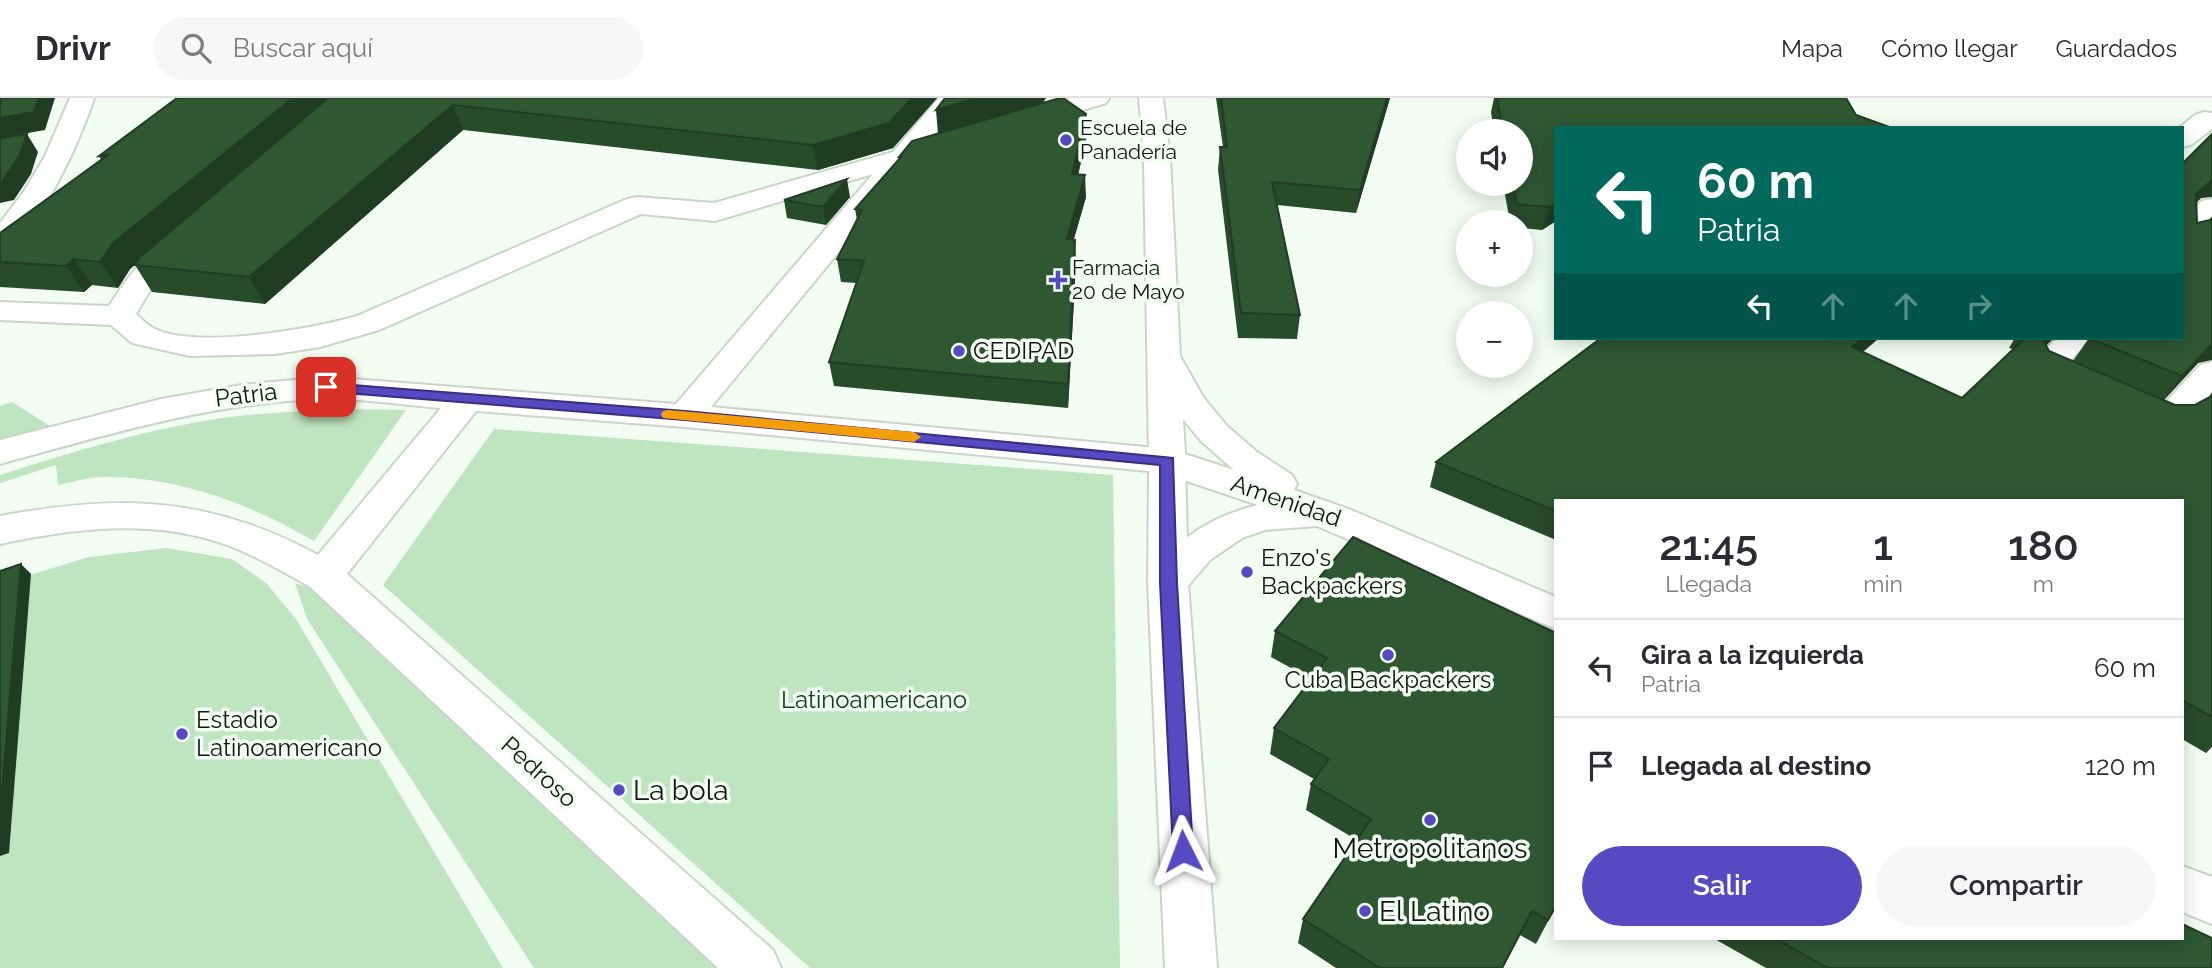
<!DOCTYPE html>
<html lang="es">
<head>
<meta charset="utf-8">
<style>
	:root { --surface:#fff; --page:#f7f7f7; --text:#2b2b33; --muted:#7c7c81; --line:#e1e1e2; --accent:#5649c1 }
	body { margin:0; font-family:Raleway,sans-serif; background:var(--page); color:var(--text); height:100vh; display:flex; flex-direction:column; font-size:26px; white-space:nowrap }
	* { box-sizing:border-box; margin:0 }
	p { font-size:23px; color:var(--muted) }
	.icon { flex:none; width:38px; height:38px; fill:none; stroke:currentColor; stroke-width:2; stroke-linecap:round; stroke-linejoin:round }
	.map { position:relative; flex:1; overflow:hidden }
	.panel { position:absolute; left:1554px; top:401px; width:630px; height:441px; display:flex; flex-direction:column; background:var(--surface); border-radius:0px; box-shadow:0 4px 18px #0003 }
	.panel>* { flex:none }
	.top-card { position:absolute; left:1554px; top:28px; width:630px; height:214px; border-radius:0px; box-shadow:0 4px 18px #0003; background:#00695c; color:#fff; overflow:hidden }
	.controls { position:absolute; left:1456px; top:21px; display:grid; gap:14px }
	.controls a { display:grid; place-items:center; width:77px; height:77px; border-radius:50%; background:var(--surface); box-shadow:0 4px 18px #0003; font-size:35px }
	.pin { position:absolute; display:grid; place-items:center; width:60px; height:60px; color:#fff; margin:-30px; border-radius:14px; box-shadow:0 4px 10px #0006 }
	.me { position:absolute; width:77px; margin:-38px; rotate:357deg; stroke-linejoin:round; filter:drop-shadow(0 0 5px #0008) }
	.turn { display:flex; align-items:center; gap:24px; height:147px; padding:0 28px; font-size:32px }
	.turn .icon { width:91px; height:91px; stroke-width:2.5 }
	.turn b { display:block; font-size:49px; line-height:60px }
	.lanes { display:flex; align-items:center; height:66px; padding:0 28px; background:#0003; justify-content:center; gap:35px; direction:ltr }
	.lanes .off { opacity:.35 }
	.eta { display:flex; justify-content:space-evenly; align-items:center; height:119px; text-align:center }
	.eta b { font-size:42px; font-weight:600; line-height:49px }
	.cta { display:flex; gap:14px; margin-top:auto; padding:14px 28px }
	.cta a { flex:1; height:80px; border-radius:42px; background:var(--accent); color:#fff; font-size:28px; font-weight:600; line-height:80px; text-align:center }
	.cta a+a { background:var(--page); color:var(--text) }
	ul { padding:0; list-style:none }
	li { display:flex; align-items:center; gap:21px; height:98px; padding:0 28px; border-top:2px solid var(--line) }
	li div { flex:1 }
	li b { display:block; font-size:26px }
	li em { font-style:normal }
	header { display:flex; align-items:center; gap:42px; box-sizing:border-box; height:98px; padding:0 35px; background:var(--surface); border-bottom:2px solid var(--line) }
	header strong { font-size:33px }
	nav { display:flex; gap:38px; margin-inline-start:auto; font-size:24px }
	.search { width:490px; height:63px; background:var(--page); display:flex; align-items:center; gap:18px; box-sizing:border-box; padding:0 24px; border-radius:38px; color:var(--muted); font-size:26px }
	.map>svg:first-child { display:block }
	.green { fill:#bfe5c0 }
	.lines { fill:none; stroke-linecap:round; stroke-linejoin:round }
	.minor-casing { stroke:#cad5ca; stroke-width:4 }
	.major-casing { stroke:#cad5ca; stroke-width:4 }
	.minor { fill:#fff; fill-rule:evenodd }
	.major { fill:#fff; fill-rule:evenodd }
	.wall { fill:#284b2b }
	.shaded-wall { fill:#203d23 }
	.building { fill:#2e5732; stroke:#203d23; stroke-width:2 }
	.route { fill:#5649c1; stroke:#382f7d; stroke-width:2 }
	.slow { fill:#f59e0b }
	.poi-dot { fill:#5649c1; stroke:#f2fef2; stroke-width:2.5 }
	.labels { text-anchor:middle; stroke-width:7; stroke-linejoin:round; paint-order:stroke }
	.far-poi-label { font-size:21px; fill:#121612; stroke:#f2fef2; text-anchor:start }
	.poi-label { font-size:24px; fill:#121612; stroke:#f2fef2; text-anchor:start }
	.street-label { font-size:24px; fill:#121612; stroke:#f2fef2 }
	.park-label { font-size:24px; fill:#0f4017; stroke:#f2fef2 }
	.near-poi-label { font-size:28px; fill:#121612; stroke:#f2fef2; text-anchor:start }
</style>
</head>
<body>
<header>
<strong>Drivr</strong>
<div class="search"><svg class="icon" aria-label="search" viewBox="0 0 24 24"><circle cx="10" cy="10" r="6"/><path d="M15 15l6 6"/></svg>Buscar aquí</div>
<nav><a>Mapa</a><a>Cómo llegar</a><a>Guardados</a></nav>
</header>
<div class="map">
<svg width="2212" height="870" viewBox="0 0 2212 870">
	<rect width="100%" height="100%" fill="#f2fef2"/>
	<g class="green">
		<path d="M12 304 53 330 0 346V308Z"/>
		<path d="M338 311 406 312 314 443C251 406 175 377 100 379 86 380 72 384 58 387L56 367 0 385V377C69 355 137 334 209 322 251 315 295 314 338 311Z"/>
		<path d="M494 331 1113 377 1120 870H810L383 487Z"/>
		<path d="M166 450 232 461 266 485 296 521 503 870H0V486L89 459Z"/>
		<path d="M295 485 324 495 723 870H534L307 521Z"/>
	</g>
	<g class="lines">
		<g class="minor-casing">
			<g id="minor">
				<path d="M70 0H94C83 36 37 143 0 152V125L25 92 45 58Z"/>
				<path d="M939 0H964L930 43 948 38 957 40 961 46 957 52 912 65 711 309 1167 351 1180 354 1185 363 1188 485 1217 870H1165L1148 485 1149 373 685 329 476 313 347 476 773 852 781 870H718L309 488C282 473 256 458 227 447 153 420 76 430 0 446V418C120 396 208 398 318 457L441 310C403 307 362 300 324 301 213 304 106 337 0 366V342L161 301 242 287 326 279 676 306 873 76 715 123 641 116 379 232 320 249 275 256 190 258 132 245 111 227 0 222V204L109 208C125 183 160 130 193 139L198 145 155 184 136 216C141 220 147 227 153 230 194 252 312 231 357 218L627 101 637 99 714 105 893 54Z"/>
				<path d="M1071 0H1109L1106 5 1025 30 1016 27 1012 22 1016 17Z"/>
				<path d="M2204 14 2212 15V31L2191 47 2182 49V30H2179L2195 17Z"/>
				<path d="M2212 101V125L2192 143 2182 146V121L2202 103Z"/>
				<path d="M2057 240H2092L2068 265 2092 276 2097 283 2092 290C2073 295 2041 285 2029 268Z"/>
				<path d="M2212 264V295C2188 321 2183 340 2144 323 2135 319 2128 317 2122 308L2127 300 2139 297 2164 306 2200 267Z"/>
			</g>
		</g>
		<g class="major-casing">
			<g id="major">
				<path d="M1139 0H1163L1170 60 1180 258 1203 299 1226 327 1257 354 1292 377 1297 386 1294 392 1351 412 1556 499V531L1317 428 1265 432 1242 440 1210 462 1182 495 1168 500 1154 495 1148 485C1172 442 1212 418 1258 407L1154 372 1149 363 1144 60ZM1183 321 1201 343 1234 372 1185 356Z"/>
				<path d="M2182 768 2212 779V826L2182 814Z"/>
			</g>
		</g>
		<use href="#minor" class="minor"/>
		<use href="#major" class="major"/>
	</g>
	<g class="wall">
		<path d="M177 0H937L893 50 818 72 463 32 265 206 152 194 135 167 136 166 130 171 118 190 92 187 84 194 0 189V135L101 61 99 58Z"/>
		<path d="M1216 0H1390L1356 115 1277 107 1300 217 1297 241 1238 240 1218 72 1220 49H1223Z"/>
		<path d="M1494 0H1846L1556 30V123L1542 132 1521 130V124H1510L1503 86H1521V33H1494L1491 14Z"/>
		<path d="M1044 5 1086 16 1087 37 1078 77 1086 99 1074 141 1076 165 1068 310 834 288 829 264 857 185 841 184 837 161 857 122 855 111 899 62V59L938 36Z"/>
		<path d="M2212 36V99L2201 100 2196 105 2198 265 2164 302 2175 307H2195L2210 299 2212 296V649L2206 655 2182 641V402H1556V442L1430 389 1436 364 1601 240H1879L1863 254 1962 300 2013 251 2009 250 2015 240H2054L2046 247 2049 253 2073 263 2089 240H2182V66Z"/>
		<path d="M850 99 826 127 787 120 784 102Z"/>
		<path d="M1353 439 1556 808 1536 846 1520 837 1503 870H1336L1298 845 1303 821 1357 742 1306 712 1311 686 1314 681 1270 656 1274 630 1311 581 1271 559 1275 533Z"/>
		<path d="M1713 840H2182L2212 870H1766Z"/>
	</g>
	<g class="shaded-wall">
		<path d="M39 0H55L45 32 0 40V20Z"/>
		<path d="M293 0H334L130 171 118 190 100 164 113 145Z"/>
		<path d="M912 0H937L893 50 818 72 813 47Z"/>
		<path d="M977 0H1046L1043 5 938 36 936 12Z"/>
		<path d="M1387 0H1390L1356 115 1360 92Z"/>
		<path d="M453 7 463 32 265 206 249 179Z"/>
		<path d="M1086 16 1087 37 1073 99 1072 76Z"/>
		<path d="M27 36 38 54 31 76 14 102 0 105V84Z"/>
		<path d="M1085 77 1086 99 1067 164V141Z"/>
		<path d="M847 81 850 99 826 127 823 109Z"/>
		<path d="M2212 82 2211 98 2201 100 2182 117 2196 96Z"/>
		<path d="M1556 105V123L1542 132 1549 109Z"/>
		<path d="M1075 142 1076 165 1068 310V286Z"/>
		<path d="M74 161 92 187 84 194 66 168Z"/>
		<path d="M1863 240H1879L1839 273 1852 249Z"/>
		<path d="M2045 240H2054L2027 266Z"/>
		<path d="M2212 246V262L2198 265 2163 303 2182 278Z"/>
		<path d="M21 466 31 476 9 755 0 758V717Z"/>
	</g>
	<g class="building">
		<path d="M0 0H39L34 14 0 20Z"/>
		<path d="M177 0H293L113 145 100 164 74 161 66 168 0 164V135L108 57 99 58Z"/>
		<path d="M328 0H912L889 25 813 47 453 7 249 179 135 167 140 159Z"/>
		<path d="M945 0H977L936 12Z"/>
		<path d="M1060 0H1063L1086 16 1072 76 1085 77 1067 141 1075 142 1068 286 829 264 864 163 837 161 862 112 855 111 901 59H899L912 43Z"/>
		<path d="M1221 0H1387L1360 92 1272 84 1300 217 1241 215 1220 49H1227Z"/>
		<path d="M1497 0H1846L1856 17 1892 30H1556V105L1549 109 1517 106 1513 86H1521V33H1503Z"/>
		<path d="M27 36 19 58 2 84H0V40Z"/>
		<path d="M2212 36V82L2196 96 2197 125 2210 122 2212 120V246L2182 278 2089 240H2182V66Z"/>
		<path d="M847 81 823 109 784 102Z"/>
		<path d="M1601 240H1863L1852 249 1962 300 2025 240H2045L2043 242 2049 253 2175 307H2195L2210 299 2212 296V619L2182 602V402H1556V413L1436 364Z"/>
		<path d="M1353 439 1556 535V808L1548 822 1532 813 1502 870H1380L1303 821 1371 721 1311 686 1329 661 1274 630 1327 560 1275 533Z"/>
		<path d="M21 466 0 717V473Z"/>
		<path d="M2182 826 2212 840V870H1828L1774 840H2182Z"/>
	</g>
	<path class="route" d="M326 285 685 313 1173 360 1177 485 1193 753 1190 759 1183 762 1176 759 1173 753 1160 485V367L685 322 321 293V286Z"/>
	<path class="slow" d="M668 312 914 334 921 339 914 344 663 320 661 316 663 313Z"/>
	<g class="poi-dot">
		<circle cx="1066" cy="42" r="7"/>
		<path d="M1054.5 171.5h7v7h7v7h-7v7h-7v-7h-7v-7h7z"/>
		<circle cx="959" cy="253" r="7"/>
		<circle cx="1247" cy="474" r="7"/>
		<circle cx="1388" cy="557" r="7"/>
		<circle cx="182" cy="636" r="7"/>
		<circle cx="619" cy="692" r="7"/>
		<circle cx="1430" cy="722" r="7"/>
		<circle cx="1365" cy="813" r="7"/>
	</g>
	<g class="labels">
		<g class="far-poi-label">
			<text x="1080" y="37">Escuela de<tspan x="1080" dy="24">Panadería</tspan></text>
			<text x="1072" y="177">Farmacia<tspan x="1072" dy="24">20 de Mayo</tspan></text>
		</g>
		<g class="poi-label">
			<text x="973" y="261">CEDIPAD</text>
			<text x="1261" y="468">Enzo's<tspan x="1261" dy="28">Backpackers</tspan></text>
			<text x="1388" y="590" text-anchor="middle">Cuba Backpackers</text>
			<text x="196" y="630">Estadio<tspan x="196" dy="28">Latinoamericano</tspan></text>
		</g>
		<g class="street-label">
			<text transform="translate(246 297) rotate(-7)" y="8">Patria</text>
			<text transform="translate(1286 403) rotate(19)" y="8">Amenidad</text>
			<text transform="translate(539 674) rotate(42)" y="8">Pedroso</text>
		</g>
		<g class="park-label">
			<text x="874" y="610">Latinoamericano</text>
		</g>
		<g class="near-poi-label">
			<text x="633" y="702">La bola</text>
			<text x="1430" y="760" text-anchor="middle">Metropolitanos</text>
			<text x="1379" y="823">El Latino</text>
		</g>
	</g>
</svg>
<div class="controls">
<a><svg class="icon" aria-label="sound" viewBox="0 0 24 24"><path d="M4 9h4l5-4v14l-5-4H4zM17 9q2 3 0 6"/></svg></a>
<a>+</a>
<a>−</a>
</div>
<div class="pin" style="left:326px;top:289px;background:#d93025"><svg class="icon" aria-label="arrive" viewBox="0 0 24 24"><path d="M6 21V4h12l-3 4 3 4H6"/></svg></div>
<svg class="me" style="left:1183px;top:753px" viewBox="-20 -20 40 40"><path d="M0-17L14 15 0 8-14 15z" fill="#5649c1" stroke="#fff" stroke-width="4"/></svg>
<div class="top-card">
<div class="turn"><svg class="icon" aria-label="left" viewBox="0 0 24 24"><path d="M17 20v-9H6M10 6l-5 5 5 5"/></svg><div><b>60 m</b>Patria</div></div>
<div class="lanes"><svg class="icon" aria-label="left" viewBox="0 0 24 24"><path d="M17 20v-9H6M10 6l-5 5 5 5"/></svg><svg class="icon off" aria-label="ahead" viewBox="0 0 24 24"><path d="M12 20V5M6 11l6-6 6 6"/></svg><svg class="icon off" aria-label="ahead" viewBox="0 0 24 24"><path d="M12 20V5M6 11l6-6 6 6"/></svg><svg class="icon off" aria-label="right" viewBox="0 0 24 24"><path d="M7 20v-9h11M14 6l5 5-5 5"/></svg></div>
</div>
<section class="panel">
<div class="eta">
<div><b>21:45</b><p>Llegada</p></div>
<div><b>1</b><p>min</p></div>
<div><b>180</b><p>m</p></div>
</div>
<ul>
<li><svg class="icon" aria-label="left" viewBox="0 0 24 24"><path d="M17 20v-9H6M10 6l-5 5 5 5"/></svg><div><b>Gira a la izquierda</b><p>Patria</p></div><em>60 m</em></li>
<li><svg class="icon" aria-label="arrive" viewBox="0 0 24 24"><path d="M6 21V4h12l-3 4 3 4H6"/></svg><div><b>Llegada al destino</b></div><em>120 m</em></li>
</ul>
<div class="cta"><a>Salir</a><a>Compartir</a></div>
</section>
</div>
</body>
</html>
